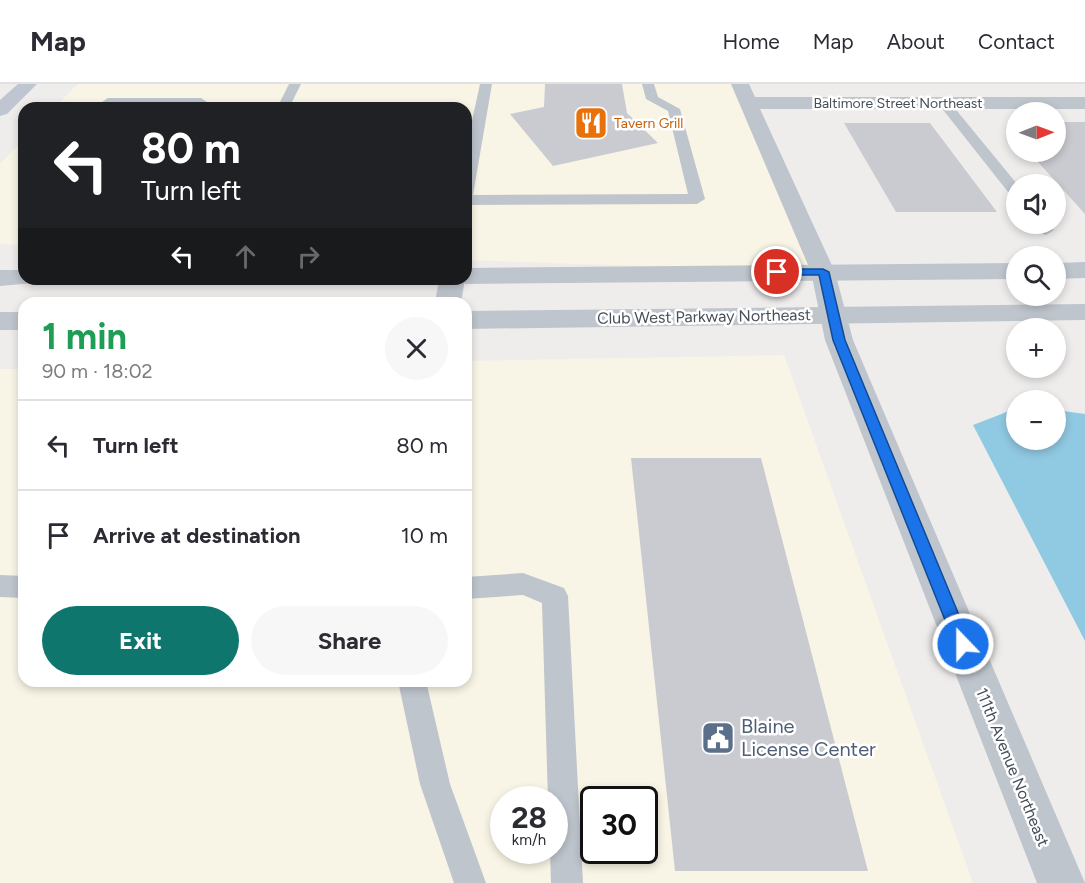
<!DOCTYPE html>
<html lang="en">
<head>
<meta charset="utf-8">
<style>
	:root { --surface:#fff; --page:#f7f7f7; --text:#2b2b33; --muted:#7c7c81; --line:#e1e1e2; --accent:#0f766e }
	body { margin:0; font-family:Figtree,sans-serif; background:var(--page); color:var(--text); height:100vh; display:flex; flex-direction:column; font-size:22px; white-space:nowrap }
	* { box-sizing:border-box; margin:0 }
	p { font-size:20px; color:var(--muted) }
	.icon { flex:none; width:33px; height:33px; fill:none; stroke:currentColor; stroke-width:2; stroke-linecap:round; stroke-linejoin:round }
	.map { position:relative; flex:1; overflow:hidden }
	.details { position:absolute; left:18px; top:213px; width:454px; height:390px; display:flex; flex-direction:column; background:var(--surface); border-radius:18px; box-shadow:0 3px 9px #0003 }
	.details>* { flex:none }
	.banner { position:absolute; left:18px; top:18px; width:454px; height:183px; border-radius:18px; box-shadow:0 3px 9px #0003; background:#202124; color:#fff; overflow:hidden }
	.needle { width:39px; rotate:89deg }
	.fabs { position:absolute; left:1006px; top:18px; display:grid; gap:12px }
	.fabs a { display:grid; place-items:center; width:60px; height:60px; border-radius:50%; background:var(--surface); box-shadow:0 3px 9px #0003; font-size:30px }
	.speed { position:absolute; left:490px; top:702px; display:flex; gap:12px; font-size:30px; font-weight:700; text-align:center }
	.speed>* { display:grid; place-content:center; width:78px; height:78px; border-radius:50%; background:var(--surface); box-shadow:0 3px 9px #0003; line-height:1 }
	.speed small { font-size:15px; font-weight:400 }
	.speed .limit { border:3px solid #111; border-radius:9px; background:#fff; color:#111 }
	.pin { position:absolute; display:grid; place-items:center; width:51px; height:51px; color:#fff; margin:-26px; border:3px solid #fff; border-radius:50%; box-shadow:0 2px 6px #0007 }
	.me { position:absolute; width:66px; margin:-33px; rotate:338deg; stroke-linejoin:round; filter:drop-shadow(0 0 4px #0008) }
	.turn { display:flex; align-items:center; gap:21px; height:126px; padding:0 24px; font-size:27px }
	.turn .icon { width:78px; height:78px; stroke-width:2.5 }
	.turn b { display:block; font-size:42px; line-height:51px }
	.lanes { display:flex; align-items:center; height:57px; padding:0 24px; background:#0003; justify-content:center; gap:30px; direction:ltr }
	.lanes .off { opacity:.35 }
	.round { display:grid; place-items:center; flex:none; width:63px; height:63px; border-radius:32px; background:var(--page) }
	.head { display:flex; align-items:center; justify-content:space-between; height:102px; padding:0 24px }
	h1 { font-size:36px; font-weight:700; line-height:45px; color:#1e9e55 }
	.primary-button { display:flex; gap:12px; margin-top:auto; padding:12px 24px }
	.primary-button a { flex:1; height:69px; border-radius:36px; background:var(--accent); color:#fff; font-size:24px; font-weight:700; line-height:69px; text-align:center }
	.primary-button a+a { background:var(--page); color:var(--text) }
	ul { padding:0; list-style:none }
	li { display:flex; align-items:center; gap:18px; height:90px; padding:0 24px; border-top:2px solid var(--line) }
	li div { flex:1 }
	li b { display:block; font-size:22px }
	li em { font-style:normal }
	header { display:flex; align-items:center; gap:36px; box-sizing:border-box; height:84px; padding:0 30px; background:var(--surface); border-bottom:2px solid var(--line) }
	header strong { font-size:28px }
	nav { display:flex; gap:33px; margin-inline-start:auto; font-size:21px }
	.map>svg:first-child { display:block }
	.commercial { fill:#f9f5e6; fill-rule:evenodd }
	.water { fill:#90c9e2 }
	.building { fill:#cacbd1 }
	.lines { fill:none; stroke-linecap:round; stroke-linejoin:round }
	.service { fill:#bfc5cd; fill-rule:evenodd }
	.minor { fill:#bfc5cd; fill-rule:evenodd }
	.tertiary { fill:#bfc5cd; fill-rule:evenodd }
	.secondary { fill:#bfc6d2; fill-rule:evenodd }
	.route { fill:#1a73e8; stroke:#114b97; stroke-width:1.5 }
	.labels { text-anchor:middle; stroke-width:5; stroke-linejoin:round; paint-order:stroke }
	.far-street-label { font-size:14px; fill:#474e58; stroke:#fff }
	.far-food-label { font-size:14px; fill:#c56008; stroke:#fff; text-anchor:start }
	.street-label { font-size:16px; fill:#474e58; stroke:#fff }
	.near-service-label { font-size:20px; fill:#4e5e75; stroke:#fff; text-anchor:start }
</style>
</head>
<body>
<header>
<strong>Map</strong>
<nav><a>Home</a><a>Map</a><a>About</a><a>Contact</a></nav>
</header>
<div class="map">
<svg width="1085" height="799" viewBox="0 0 1085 799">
	<rect width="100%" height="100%" fill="#efedec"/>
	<g class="commercial">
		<path d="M78 0H743L823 188 467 176 466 24H54Z"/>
		<path d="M24 55V161L0 160V80Z"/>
		<path d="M784 271 973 799H0V285H24V597H466L467 277ZM504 716H555V766H504ZM594 716H645V766H594Z"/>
	</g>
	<path class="water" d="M1017 324V356H1056V326L1085 330V557L973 341Z"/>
	<g class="building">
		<path d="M545 0H622L627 29 658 59 553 82 510 30 544 23Z"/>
		<path d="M1056 38H1085V130L1029 68H1056Z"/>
		<path d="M844 39H930L997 128H896Z"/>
		<path d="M631 374H761L868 787H675Z"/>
	</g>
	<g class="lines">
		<g class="service">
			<path d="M289 0H301L289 24H277Z"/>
			<path d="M480 0H492L473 111 688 110 668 27 646 15 642 0H654L658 13 680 25 705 115 697 120 466 121V64Z"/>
			<path d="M108 14H201L216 24 104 21 102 18Z"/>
			<path d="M944 15 948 16 1017 100V115L1012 113 940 22 938 19 940 16Z"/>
			<path d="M1033 140H1049L1054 146 1046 151 1040 149Z"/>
			<path d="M523 489 564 504 568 512 583 799H551L550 766H555V716H548L542 519 523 511 466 515V493Z"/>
			<path d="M0 491 24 492V514L0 513Z"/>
			<path d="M398 597H426L450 700 486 799H454L420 700Z"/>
		</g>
		<g class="minor">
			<path d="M731 0H749L755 13H1085V25H760L835 188 853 256 1085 799H1037L825 256 811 188Z"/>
			<path d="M439 195H465L461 219H435Z"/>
		</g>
		<g class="tertiary">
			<path d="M1085 178V194L1056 195V179Z"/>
			<path d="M1017 179V195L466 200 455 195H466V184Z"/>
			<path d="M0 186H24V195H36L33 199 0 202Z"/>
			<path d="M1085 220V236L466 245V227Z"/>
			<rect x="0" y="228" width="24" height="18"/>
		</g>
		<path class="secondary" d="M18 0H37L7 30 0 32V16Z"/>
	</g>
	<path class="route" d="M777 185H823L829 188 845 256 971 560 969 566 963 568 957 566 833 256 819 191H774V186Z"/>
	<defs>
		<g id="restaurant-square" transform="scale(1.725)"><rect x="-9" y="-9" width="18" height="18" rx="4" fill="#e8710a" stroke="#fff"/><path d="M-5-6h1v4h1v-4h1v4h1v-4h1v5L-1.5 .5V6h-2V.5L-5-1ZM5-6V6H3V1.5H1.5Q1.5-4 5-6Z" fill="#fff"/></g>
		<g id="civic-square" transform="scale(1.725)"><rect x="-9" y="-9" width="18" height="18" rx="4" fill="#5c6f8a" stroke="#fff"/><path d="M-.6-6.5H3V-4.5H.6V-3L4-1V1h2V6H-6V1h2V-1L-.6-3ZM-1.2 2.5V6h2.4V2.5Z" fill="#fff"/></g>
	</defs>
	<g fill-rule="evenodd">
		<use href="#restaurant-square" x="591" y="39"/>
		<use href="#civic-square" x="718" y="654"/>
	</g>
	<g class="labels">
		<g class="far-street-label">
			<text x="898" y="24">Baltimore Street Northeast</text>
		</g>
		<g class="far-food-label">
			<text x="614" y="44">Tavern Grill</text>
		</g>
		<g class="street-label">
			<text transform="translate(704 232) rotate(-1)" y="6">Club West Parkway Northeast</text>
			<text transform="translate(1013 683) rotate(68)" y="6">111th Avenue Northeast</text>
		</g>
		<g class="near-service-label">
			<text x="741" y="649">Blaine<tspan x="741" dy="23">License Center</tspan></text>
		</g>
	</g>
</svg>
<div class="fabs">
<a><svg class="needle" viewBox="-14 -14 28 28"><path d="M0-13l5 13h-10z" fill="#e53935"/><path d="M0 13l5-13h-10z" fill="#7c7c81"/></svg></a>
<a><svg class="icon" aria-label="sound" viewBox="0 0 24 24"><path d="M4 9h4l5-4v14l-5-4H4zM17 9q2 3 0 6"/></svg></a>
<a><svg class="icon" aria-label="search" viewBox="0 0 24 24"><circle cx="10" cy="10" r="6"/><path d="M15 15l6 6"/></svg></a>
<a>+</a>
<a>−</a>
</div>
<div class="speed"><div>28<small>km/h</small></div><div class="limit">30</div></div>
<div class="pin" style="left:777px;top:188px;background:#d93025"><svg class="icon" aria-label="arrive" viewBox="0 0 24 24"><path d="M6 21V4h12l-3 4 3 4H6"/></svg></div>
<svg class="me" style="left:963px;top:560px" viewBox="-20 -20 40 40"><circle r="17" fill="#1a73e8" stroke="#fff" stroke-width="3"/><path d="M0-11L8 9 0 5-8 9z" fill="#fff"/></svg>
<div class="banner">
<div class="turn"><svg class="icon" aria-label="left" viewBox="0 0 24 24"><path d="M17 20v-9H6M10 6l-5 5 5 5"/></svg><div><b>80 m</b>Turn left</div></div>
<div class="lanes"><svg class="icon" aria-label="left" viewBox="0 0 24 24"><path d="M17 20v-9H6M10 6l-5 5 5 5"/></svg><svg class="icon off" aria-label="ahead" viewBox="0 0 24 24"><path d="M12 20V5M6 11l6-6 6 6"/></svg><svg class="icon off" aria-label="right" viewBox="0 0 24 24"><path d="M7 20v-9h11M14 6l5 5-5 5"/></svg></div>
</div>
<section class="details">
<div class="head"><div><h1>1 min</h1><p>90 m · 18:02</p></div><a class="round"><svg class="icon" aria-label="close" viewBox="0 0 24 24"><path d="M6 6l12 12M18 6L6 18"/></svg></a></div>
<ul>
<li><svg class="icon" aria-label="left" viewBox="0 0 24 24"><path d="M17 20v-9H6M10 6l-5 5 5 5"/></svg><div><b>Turn left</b></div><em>80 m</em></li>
<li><svg class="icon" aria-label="arrive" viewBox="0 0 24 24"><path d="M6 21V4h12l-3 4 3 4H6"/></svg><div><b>Arrive at destination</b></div><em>10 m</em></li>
</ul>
<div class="primary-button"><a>Exit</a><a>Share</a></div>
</section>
</div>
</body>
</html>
